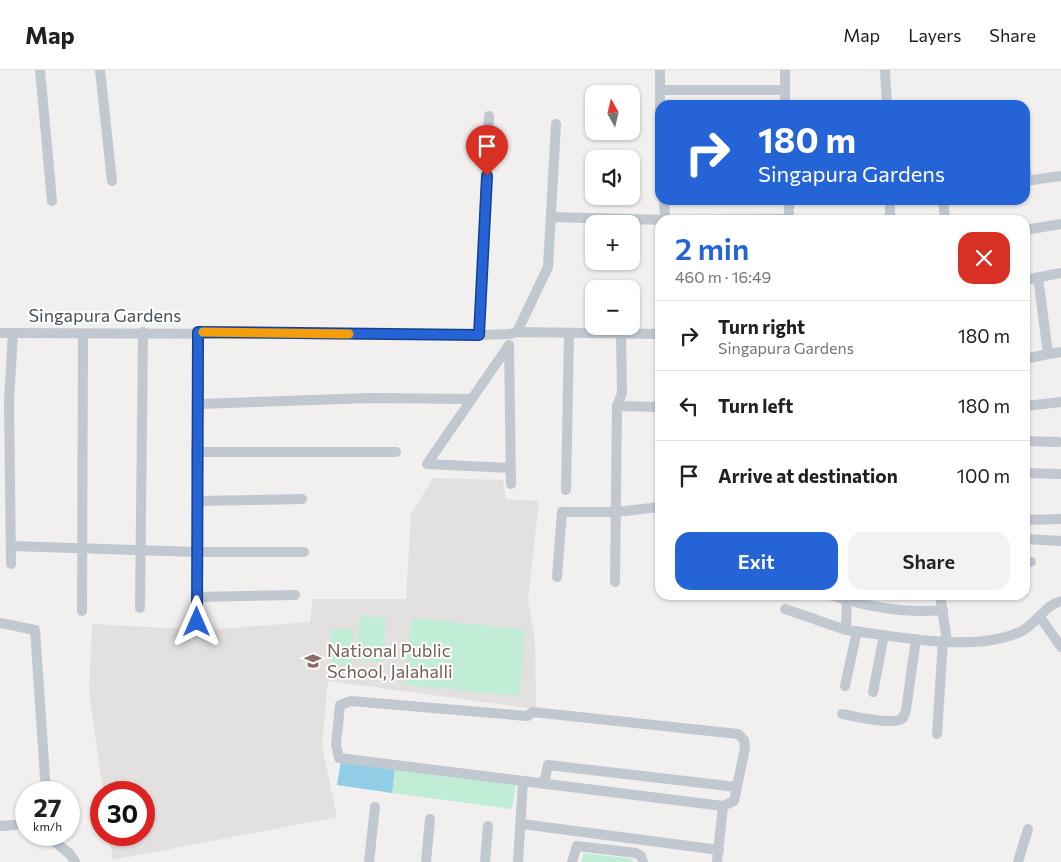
<!DOCTYPE html>
<html lang="en">
<head>
<meta charset="utf-8">
<style>
	:root { --surface:#fff; --page:#f2f2f2; --text:#202124; --muted:#757577; --line:#e0e0e0; --accent:#2564d6 }
	body { margin:0; font-family:Commissioner,sans-serif; background:var(--page); color:var(--text); height:100vh; display:flex; flex-direction:column; font-size:19px; white-space:nowrap }
	* { box-sizing:border-box; margin:0 }
	p { font-size:16px; color:var(--muted) }
	.icon { flex:none; width:28px; height:28px; fill:none; stroke:currentColor; stroke-width:2; stroke-linecap:round; stroke-linejoin:round }
	.map { position:relative; flex:1; overflow:hidden }
	.drawer { position:absolute; left:655px; top:145px; width:375px; height:385px; display:flex; flex-direction:column; background:var(--surface); border-radius:15px; box-shadow:0 1px 4px #0004 }
	.drawer>* { flex:none }
	.hud { position:absolute; left:655px; top:30px; width:375px; height:105px; border-radius:15px; box-shadow:0 1px 4px #0004; background:#2564d6; color:#fff; overflow:hidden }
	.needle { width:32px; rotate:352deg }
	.buttons { position:absolute; left:585px; top:15px; display:grid; gap:10px }
	.buttons a { display:grid; place-items:center; width:55px; height:55px; border-radius:10px; background:var(--surface); box-shadow:0 1px 4px #0004; font-size:25px }
	.speed { position:absolute; left:15px; top:711px; display:flex; gap:10px; font-size:25px; font-weight:700; text-align:center }
	.speed>* { display:grid; place-content:center; width:65px; height:65px; border-radius:50%; background:var(--surface); box-shadow:0 1px 4px #0004; line-height:1 }
	.speed small { font-size:12px; font-weight:400 }
	.speed .limit { border:8px solid #d22; background:#fff; color:#111 }
	.pin { position:absolute; display:grid; place-items:center; width:42px; height:42px; color:#fff; margin:-51px -21px; border-radius:50% 50% 50% 0; rotate:-45deg; box-shadow:0 0 5px #0007 }
	.pin .icon { rotate:45deg }
	.me { position:absolute; width:55px; margin:-28px; rotate:0deg; stroke-linejoin:round; filter:drop-shadow(0 0 4px #0008) }
	.turn { display:flex; align-items:center; gap:18px; height:105px; padding:0 20px; font-size:22px }
	.turn .icon { width:65px; height:65px; stroke-width:2.5 }
	.turn b { display:block; font-size:35px; line-height:42px }
	.round { display:grid; place-items:center; flex:none; width:52px; height:52px; border-radius:15px; background:var(--page) }
	.overview { display:flex; align-items:center; justify-content:space-between; height:85px; padding:0 20px }
	h1 { font-size:30px; font-weight:600; line-height:38px; color:var(--accent) }
	.button { display:flex; gap:10px; margin-top:auto; padding:10px 20px }
	.button a { flex:1; height:58px; border-radius:15px; background:var(--accent); color:#fff; font-size:20px; font-weight:600; line-height:58px; text-align:center }
	.button a+a { background:var(--page); color:var(--text) }
	ul { padding:0; list-style:none }
	li { display:flex; align-items:center; gap:15px; height:70px; padding:0 20px; border-top:1px solid var(--line) }
	li div { flex:1 }
	li b { display:block; font-size:19px }
	li em { font-style:normal }
	header { display:flex; align-items:center; gap:30px; box-sizing:border-box; height:70px; padding:0 25px; background:var(--surface); border-bottom:1px solid var(--line) }
	header strong { font-size:24px }
	nav { display:flex; gap:28px; margin-inline-start:auto; font-size:18px }
	.map>svg:first-child { display:block }
	.education { fill:#e3e1e0 }
	.green { fill:#c1ecd5 }
	.water { fill:#91cee6 }
	.lines { fill:none; stroke-linecap:round; stroke-linejoin:round }
	.minor { stroke:#c1c8d0; stroke-width:10 }
	.route-casing { stroke:#18418b; stroke-width:12 }
	.route { stroke:#2564d6; stroke-width:9 }
	.slow { stroke:#f59e0b; stroke-width:9 }
	.labels { text-anchor:middle; stroke-width:4; stroke-linejoin:round; paint-order:stroke }
	.street-label { font-size:18px; fill:#48515b; stroke:#fff }
	.education-label { font-size:18px; fill:#785e54; stroke:#fff; text-anchor:start }
</style>
</head>
<body>
<header>
<strong>Map</strong>
<nav><a>Map</a><a>Layers</a><a>Share</a></nav>
</header>
<div class="map">
<svg width="1061" height="792" viewBox="0 0 1061 792">
	<rect width="100%" height="100%" fill="#f2efef"/>
	<path class="education" d="M433 408 503 410 506 429 539 431 528 530 535 570 536 639 328 611 322 675 337 747 113 790 109 765H144V722H103L89 621 92 554 204 560 310 552 313 529H406L411 444Z"/>
	<g class="green">
		<path d="M360 546 386 548 382 592 357 590Z"/>
		<path d="M411 548 525 559 519 626 405 615Z"/>
		<path d="M332 558 354 560 351 596 330 594Z"/>
		<path d="M395 698 516 714 512 739 392 723Z"/>
		<path d="M583 783 633 789 632 792H582Z"/>
	</g>
	<path class="water" d="M341 691 395 698 392 723 337 715Z"/>
	<g class="lines">
		<g class="minor">
			<path d="M40 0 52 131"/>
			<path d="M100 0 112 111"/>
			<path d="M885 0 887 35"/>
			<path d="M660 20H785"/>
			<path d="M785 35V0"/>
			<path d="M660 85V0"/>
			<path d="M1025 91 1027 111"/>
			<path d="M1025 111 1061 106"/>
			<path d="M664 130 665 150"/>
			<path d="M890 130V150"/>
			<path d="M943 130 945 150"/>
			<path d="M551 147 665 150 788 149"/>
			<path d="M789 150V130"/>
			<path d="M1025 160 1061 154"/>
			<path d="M1025 210 1061 203"/>
			<path d="M199 262V334L371 328 472 329"/>
			<path d="M517 262 548 197 556 54"/>
			<path d="M0 263 479 265 510 264 517 262 660 264"/>
			<path d="M479 265 489 46"/>
			<path d="M509 275 427 394 510 398"/>
			<path d="M509 275 511 414"/>
			<path d="M1048 284 1061 282"/>
			<path d="M1025 289 1048 284 1038 207"/>
			<path d="M199 334 196 382H396"/>
			<path d="M617 336 660 337"/>
			<path d="M1025 336 1061 332"/>
			<path d="M1025 371 1058 372"/>
			<path d="M196 382 197 431 302 429"/>
			<path d="M1025 403 1061 404"/>
			<path d="M566 420 569 263"/>
			<path d="M197 431V482H304"/>
			<path d="M1025 450 1061 449"/>
			<path d="M1025 469 1061 471"/>
			<path d="M11 476 197 482V527L295 525"/>
			<path d="M1025 492H1031"/>
			<path d="M11 494 9 330 13 263"/>
			<path d="M557 507 562 442H616L660 437"/>
			<path d="M615 512 617 336 622 323 621 264"/>
			<path d="M830 525C865 536 906 544 943 540"/>
			<path d="M847 525 846 560C897 566 974 584 1022 561 1037 553 1045 535 1061 531"/>
			<path d="M940 525 947 571"/>
			<path d="M197 527V552"/>
			<path d="M140 538 143 262"/>
			<path d="M785 539 846 560"/>
			<path d="M82 541 83 264"/>
			<path d="M1040 547 1061 577"/>
			<path d="M0 553 35 560 46 722"/>
			<path d="M845 616 857 561"/>
			<path d="M873 622 884 565"/>
			<path d="M351 631 527 646 533 642 738 664 744 670 745 678 734 731 723 736 339 688 336 675 340 635Z"/>
			<path d="M842 644C854 646 894 656 903 648 903 647 906 641 906 640L916 569"/>
			<path d="M937 664 943 570"/>
			<path d="M544 714 548 695 737 717"/>
			<path d="M522 754 719 780"/>
			<path d="M0 756 15 755"/>
			<path d="M51 765V769L70 784 75 792"/>
			<path d="M369 792 375 737"/>
			<path d="M426 792 430 749"/>
			<path d="M485 792 488 756"/>
			<path d="M518 792 523 711"/>
			<path d="M572 792 577 776 636 783 641 786 643 792"/>
			<path d="M717 792 723 736"/>
			<path d="M1018 792 1028 759"/>
		</g>
	</g>
	<g class="lines">
		<g class="route-casing">
			<path id="route" d="M197 552 198 262 479 265 487 106"/>
		</g>
		<use href="#route" class="route"/>
		<path class="slow" d="M203 262 349 264"/>
	</g>
	<defs>
		<g id="school-bare" transform="scale(1.35)"><path d="M0-5L7-2L0 1L-7-2ZM-4 1L0 2.5L4 1V4Q0 6-4 4Z" fill="#8d6e63" stroke="#fff" stroke-width="2.5" paint-order="stroke"/></g>
	</defs>
	<g fill-rule="evenodd">
		<use href="#school-bare" x="313" y="591"/>
	</g>
	<g class="labels">
		<g class="street-label">
			<text x="105" y="252">Singapura Gardens</text>
		</g>
		<g class="education-label">
			<text x="327" y="587">National Public<tspan x="327" dy="21">School, Jalahalli</tspan></text>
		</g>
	</g>
</svg>
<div class="buttons">
<a><svg class="needle" viewBox="-14 -14 28 28"><path d="M0-13l5 13h-10z" fill="#e53935"/><path d="M0 13l5-13h-10z" fill="#757577"/></svg></a>
<a><svg class="icon" aria-label="sound" viewBox="0 0 24 24"><path d="M4 9h4l5-4v14l-5-4H4zM17 9q2 3 0 6"/></svg></a>
<a>+</a>
<a>−</a>
</div>
<div class="speed"><div>27<small>km/h</small></div><div class="limit">30</div></div>
<div class="pin" style="left:487px;top:106px;background:#d93025"><svg class="icon" aria-label="arrive" viewBox="0 0 24 24"><path d="M6 21V4h12l-3 4 3 4H6"/></svg></div>
<svg class="me" style="left:197px;top:552px" viewBox="-20 -20 40 40"><path d="M0-17L14 15 0 8-14 15z" fill="#2564d6" stroke="#fff" stroke-width="4"/></svg>
<div class="hud">
<div class="turn"><svg class="icon" aria-label="right" viewBox="0 0 24 24"><path d="M7 20v-9h11M14 6l5 5-5 5"/></svg><div><b>180 m</b>Singapura Gardens</div></div>
</div>
<section class="drawer">
<div class="overview"><div><h1>2 min</h1><p>460 m · 16:49</p></div><a class="round" style="background:#d93025;color:#fff"><svg class="icon" aria-label="close" viewBox="0 0 24 24"><path d="M6 6l12 12M18 6L6 18"/></svg></a></div>
<ul>
<li><svg class="icon" aria-label="right" viewBox="0 0 24 24"><path d="M7 20v-9h11M14 6l5 5-5 5"/></svg><div><b>Turn right</b><p>Singapura Gardens</p></div><em>180 m</em></li>
<li><svg class="icon" aria-label="left" viewBox="0 0 24 24"><path d="M17 20v-9H6M10 6l-5 5 5 5"/></svg><div><b>Turn left</b></div><em>180 m</em></li>
<li><svg class="icon" aria-label="arrive" viewBox="0 0 24 24"><path d="M6 21V4h12l-3 4 3 4H6"/></svg><div><b>Arrive at destination</b></div><em>100 m</em></li>
</ul>
<div class="button"><a>Exit</a><a>Share</a></div>
</section>
</div>
</body>
</html>
